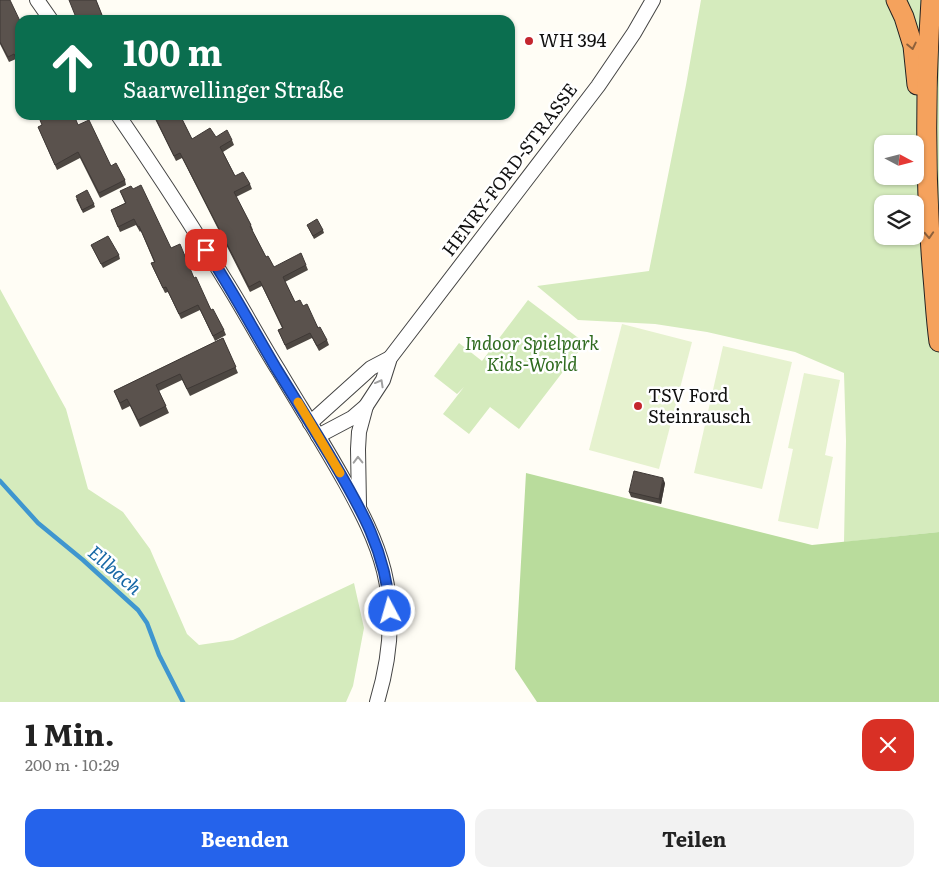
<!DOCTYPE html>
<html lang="de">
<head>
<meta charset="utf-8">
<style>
	:root { --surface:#fff; --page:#f2f2f2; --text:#222; --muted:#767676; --accent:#2563eb }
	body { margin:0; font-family:Literata,serif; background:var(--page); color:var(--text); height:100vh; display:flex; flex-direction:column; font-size:19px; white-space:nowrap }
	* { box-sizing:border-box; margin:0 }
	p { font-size:16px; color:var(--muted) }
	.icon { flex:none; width:28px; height:28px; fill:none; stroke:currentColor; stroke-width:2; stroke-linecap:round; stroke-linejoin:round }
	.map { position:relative; height:702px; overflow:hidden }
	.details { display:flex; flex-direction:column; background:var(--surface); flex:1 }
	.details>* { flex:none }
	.guide { position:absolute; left:15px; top:15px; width:500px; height:105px; border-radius:15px; box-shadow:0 1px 4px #0004; background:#0b6e4f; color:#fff; overflow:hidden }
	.needle { width:32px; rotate:97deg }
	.fabs { position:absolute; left:874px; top:135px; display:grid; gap:10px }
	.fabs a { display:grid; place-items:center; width:50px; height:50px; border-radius:10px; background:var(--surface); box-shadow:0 1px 4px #0004; font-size:25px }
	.pin { position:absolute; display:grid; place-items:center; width:42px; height:42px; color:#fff; margin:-21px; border-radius:10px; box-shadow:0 2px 8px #0006 }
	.me { position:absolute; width:55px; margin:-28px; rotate:354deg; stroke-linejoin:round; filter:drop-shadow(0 0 4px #0008) }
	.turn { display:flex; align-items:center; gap:18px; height:105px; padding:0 25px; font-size:22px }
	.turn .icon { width:65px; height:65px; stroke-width:2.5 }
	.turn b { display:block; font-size:35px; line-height:42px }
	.round { display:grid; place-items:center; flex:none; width:52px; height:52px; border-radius:15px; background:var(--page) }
	.summary { display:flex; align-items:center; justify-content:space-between; height:85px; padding:0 25px }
	h1 { font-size:30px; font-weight:700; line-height:38px }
	.button { display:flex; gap:10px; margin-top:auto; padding:10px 25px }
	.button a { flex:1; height:58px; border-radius:15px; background:var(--accent); color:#fff; font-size:20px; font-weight:700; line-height:58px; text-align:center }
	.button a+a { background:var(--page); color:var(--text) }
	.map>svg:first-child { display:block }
	.green { fill:#d5ebbd; fill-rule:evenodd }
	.forest { fill:#b9dc9c }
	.pitch { fill:#e6f2cf }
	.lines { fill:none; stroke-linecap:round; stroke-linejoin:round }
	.stream { stroke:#3f96cf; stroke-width:4.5 }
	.tertiary-casing { stroke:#444; stroke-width:16 }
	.motorway-casing { stroke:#222; stroke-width:21 }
	.tertiary { stroke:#fff; stroke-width:14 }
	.motorway { stroke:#f5a25d; stroke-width:19 }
	.wall { fill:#4d4742 }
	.shaded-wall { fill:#3f3936 }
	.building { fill:#5a524d; stroke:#3f3936 }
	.oneway { stroke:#8e613b }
	.oneway2 { stroke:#a0a0a0 }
	.route-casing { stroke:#184099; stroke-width:12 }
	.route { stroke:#2563eb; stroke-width:9 }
	.slow { stroke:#f59e0b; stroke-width:9 }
	.poi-dot { fill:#c4262e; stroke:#fff; stroke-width:2 }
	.labels { text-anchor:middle; stroke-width:5; stroke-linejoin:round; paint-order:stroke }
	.poi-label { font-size:18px; fill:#111; stroke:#fff; text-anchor:start }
	.street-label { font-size:18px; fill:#111; stroke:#fff }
	.park-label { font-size:18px; font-style:italic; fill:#2f6b1f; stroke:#fff }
	.water-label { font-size:19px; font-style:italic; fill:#1768a6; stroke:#fff }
</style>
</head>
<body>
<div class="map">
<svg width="939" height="702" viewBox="0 0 939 702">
	<rect width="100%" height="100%" fill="#fffdf5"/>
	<g class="green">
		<path d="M701 0H939V532L844 542 846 441 844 373 795 352 707 332 655 324 578 320 537 286 649 271 686 85ZM882 144H915V176H882ZM882 204H915V236H882Z"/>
		<path d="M0 289 66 409 88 489 123 512 150 549 187 634 199 645 233 640 354 583 364 628 353 686 346 702H0Z"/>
		<path d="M528 300 585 343 519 429 490 407 469 434 443 414 464 387 457 394 434 376 459 343 482 361Z"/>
	</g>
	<path class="forest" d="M526 473 812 545 939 532V702H537L515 669Z"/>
	<g class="pitch">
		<path d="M622 324 692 342 659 469 589 450Z"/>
		<path d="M723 346 792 362 762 489 694 473Z"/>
		<path d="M804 373 840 380 825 455 833 457 818 529 778 521 793 449 788 448Z"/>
	</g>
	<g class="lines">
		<path class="stream" d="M0 481 38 523 83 560 138 610 147 623 159 655 183 702"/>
		<g class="tertiary-casing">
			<g id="tertiary">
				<path d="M37 0 51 20"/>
				<path d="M118 115C155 169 191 224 225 280 244 310 260 341 279 371 301 408 324 444 345 482 361 511 376 539 384 571 395 616 390 659 377 702"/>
				<path d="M310 423 371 368 390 358"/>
				<path d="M318 436 352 418 366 406 383 380 390 358 598 86 634 33 653 0"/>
				<path d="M359 505 358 449 359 432 366 406"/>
			</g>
		</g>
		<g class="motorway-casing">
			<g id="motorway">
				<path d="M896 0 904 17 913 46 917 85"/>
				<path d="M931 0C925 92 925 185 933 277 935 299 936 320 939 342"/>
			</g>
		</g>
		<use href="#tertiary" class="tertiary"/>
		<use href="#motorway" class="motorway"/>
	</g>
	<g class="wall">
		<path d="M0 0 20 21V67L16 59 9 62 0 44Z"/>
		<path d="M96 0 104 20H77Z"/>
		<path d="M142 115H153L144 119Z"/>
		<path d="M153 115H180L192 139 216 137 232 140 234 145 223 152 235 176 250 184 252 189 236 197 251 225 253 230H252L266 257 274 267 306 265 308 270 285 282 295 302 303 306 327 340 329 345 319 351 312 338 287 350 278 330 282 328 262 286 250 292 182 158 176 161Z"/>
		<path d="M42 125H78L111 166 125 180 126 185 100 198 80 158 57 170 38 127Z"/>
		<path d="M120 191 171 248 194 278 211 310 224 330 226 335 215 341 200 310 181 319 168 292 165 293 153 268 151 263 154 262 141 231 140 232 136 225 120 232 111 210 125 203Z"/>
		<path d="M76 199 94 204 95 207 83 213Z"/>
		<path d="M307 225 323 230 324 233 314 239Z"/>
		<path d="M91 245 119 255 120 259 103 268Z"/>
		<path d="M223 338 238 373 190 396 182 380 159 391 169 413 140 427 130 406 122 410 114 391Z"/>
		<path d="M665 483 661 504 631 497 629 492Z"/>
	</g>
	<path class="shaded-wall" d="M663 478 665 483 661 504 659 499Z"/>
	<g class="building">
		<path d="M0 0H10L20 21V66L14 54 8 57 0 42Z"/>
		<path d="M69 0H96L102 15 98 17 99 20H77Z"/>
		<path d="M38 115H74L78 125 89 120 111 166 116 163 125 180 99 193 78 152 55 165 38 127 42 125Z"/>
		<path d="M154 115H180L192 139 210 128 216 137 227 130 232 140 220 147 235 176 243 172 250 184 234 192 251 225 250 226 266 257 268 256 274 267 301 253 306 265 283 277 295 302 300 300 303 306 307 304 318 328 320 327 327 340 317 346 310 333 285 345 278 330 283 328 260 281 249 287 180 153 174 156Z"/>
		<path d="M141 185 171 248 180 244 194 278 196 277 211 310 213 309 224 330 213 336 198 305 179 314 166 287 163 288 151 263 155 262 139 226 138 227 134 219 118 227 111 210 126 203 120 191 131 186 133 189Z"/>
		<path d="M87 190 94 204 82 210 76 196Z"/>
		<path d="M317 219 323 230 313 236 307 225Z"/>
		<path d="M108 236 119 255 101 264 91 245Z"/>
		<path d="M223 338 236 367 187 389 180 374 156 385 166 406 138 420 127 399 120 403 114 391Z"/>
		<path d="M634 471 663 478 659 499 629 492Z"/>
	</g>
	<defs><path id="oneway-chevron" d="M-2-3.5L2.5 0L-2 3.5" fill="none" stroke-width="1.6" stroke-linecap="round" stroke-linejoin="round" transform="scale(1.25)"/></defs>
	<g class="oneway">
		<use href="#oneway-chevron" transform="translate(912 46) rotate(78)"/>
		<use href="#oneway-chevron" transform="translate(929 235) rotate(87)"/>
	</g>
	<g class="oneway2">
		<use href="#oneway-chevron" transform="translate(380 383) rotate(-61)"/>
		<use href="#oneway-chevron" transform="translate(358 460) rotate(-91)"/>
	</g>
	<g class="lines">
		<g class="route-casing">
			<path id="route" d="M206 250C231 288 253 329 276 368 294 397 312 426 330 456 360 507 386 550 390 611"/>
		</g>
		<use href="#route" class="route"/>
		<path class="slow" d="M298 402 340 473"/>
	</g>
	<g class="poi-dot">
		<circle cx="529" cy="41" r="5"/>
		<circle cx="638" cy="406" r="5"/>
	</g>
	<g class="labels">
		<g class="poi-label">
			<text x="539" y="47">WH 394</text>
			<text x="648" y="402">TSV Ford<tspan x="648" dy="21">Steinrausch</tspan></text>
		</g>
		<g class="street-label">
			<text transform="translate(510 170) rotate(-53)" y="6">HENRY-FORD-STRASSE</text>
		</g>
		<g class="park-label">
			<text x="532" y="350">Indoor Spielpark<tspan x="532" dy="21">Kids-World</tspan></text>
		</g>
		<g class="water-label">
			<text transform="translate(115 570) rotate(41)" y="7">Ellbach</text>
		</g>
	</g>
</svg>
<div class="fabs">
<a><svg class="needle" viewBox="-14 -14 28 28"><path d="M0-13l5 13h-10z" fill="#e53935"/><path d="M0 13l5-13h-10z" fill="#767676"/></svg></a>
<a><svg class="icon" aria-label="layers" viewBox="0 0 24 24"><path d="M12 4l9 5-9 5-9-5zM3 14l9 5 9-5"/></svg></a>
</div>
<div class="pin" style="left:206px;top:250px;background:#d93025"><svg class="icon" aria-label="arrive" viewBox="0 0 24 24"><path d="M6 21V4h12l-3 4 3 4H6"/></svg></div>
<svg class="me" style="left:390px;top:611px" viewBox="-20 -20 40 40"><circle r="17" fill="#2563eb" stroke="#fff" stroke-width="3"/><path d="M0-11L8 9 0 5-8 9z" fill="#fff"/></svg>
<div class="guide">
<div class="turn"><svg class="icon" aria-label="ahead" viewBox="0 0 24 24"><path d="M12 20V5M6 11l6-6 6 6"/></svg><div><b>100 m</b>Saarwellinger Straße</div></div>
</div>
</div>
<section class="details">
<div class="summary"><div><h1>1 Min.</h1><p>200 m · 10:29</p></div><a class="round" style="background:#d93025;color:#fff"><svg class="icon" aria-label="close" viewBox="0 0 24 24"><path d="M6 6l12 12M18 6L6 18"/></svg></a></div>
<div class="button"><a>Beenden</a><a>Teilen</a></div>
</section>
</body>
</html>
